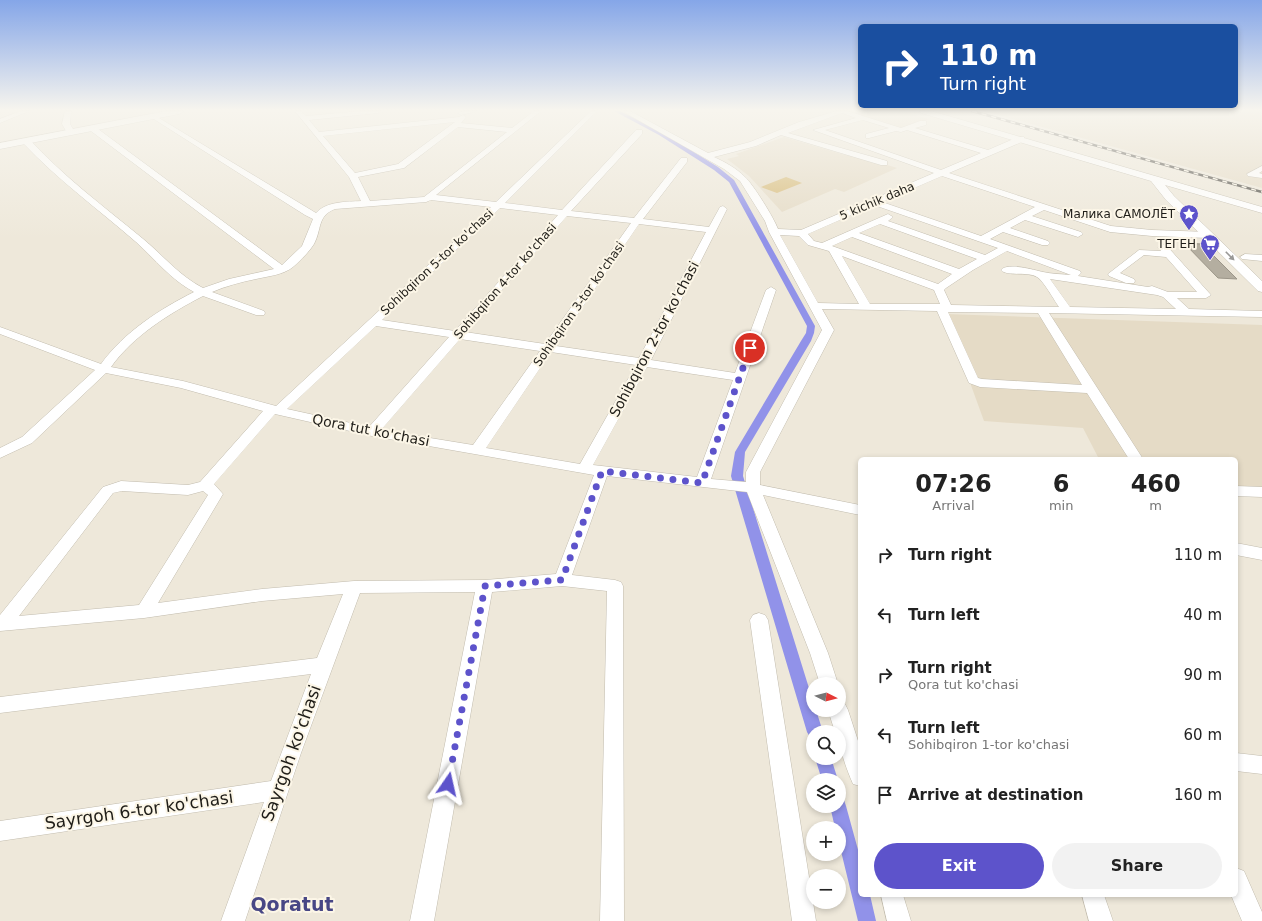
<!DOCTYPE html>
<html lang="en">
<head>
<meta charset="utf-8">
<style>
	:root { --surface:#fff; --page:#f2f2f2; --text:#222; --muted:#767676; --accent:#5d53cb }
	body { margin:0; font-family:"DejaVu Sans",sans-serif; background:var(--page); color:var(--text); height:100vh; display:flex; flex-direction:column; font-size:15px; white-space:nowrap }
	* { box-sizing:border-box; margin:0 }
	p { font-size:13px; color:var(--muted) }
	.icon { flex:none; width:22px; height:22px; fill:none; stroke:currentColor; stroke-width:2; stroke-linecap:round; stroke-linejoin:round }
	.map { position:relative; flex:1; overflow:hidden }
	.panel { position:absolute; left:858px; top:457px; width:380px; height:440px; display:flex; flex-direction:column; background:var(--surface); border-radius:6px; box-shadow:0 2px 6px #0003 }
	.panel>* { flex:none }
	.guide { position:absolute; left:858px; top:24px; width:380px; height:84px; border-radius:6px; box-shadow:0 2px 6px #0003; background:#1a4fa0; color:#fff; overflow:hidden }
	.needle { width:26px; rotate:96deg }
	.fabs { position:absolute; left:806px; top:677px; display:grid; gap:8px }
	.fabs a { display:grid; place-items:center; width:40px; height:40px; border-radius:50%; background:var(--surface); box-shadow:0 2px 6px #0003; font-size:20px }
	.pin { position:absolute; display:grid; place-items:center; width:34px; height:34px; color:#fff; margin:-17px; border:2px solid #fff; border-radius:50%; box-shadow:0 1px 4px #0007 }
	.me { position:absolute; width:44px; margin:-22px; rotate:11deg; stroke-linejoin:round; filter:drop-shadow(0 0 3px #0008) }
	.turn { display:flex; align-items:center; gap:14px; height:84px; padding:0 16px; font-size:18px }
	.turn .icon { width:52px; height:52px; stroke-width:2.5 }
	.turn b { display:block; font-size:28px; line-height:34px }
	.eta { display:flex; justify-content:space-evenly; align-items:center; height:68px; text-align:center }
	.eta b { font-size:24px; font-weight:700; line-height:28px }
	.primary-button { display:flex; gap:8px; margin-top:auto; padding:8px 16px }
	.primary-button a { flex:1; height:46px; border-radius:24px; background:var(--accent); color:#fff; font-size:16px; font-weight:700; line-height:46px; text-align:center }
	.primary-button a+a { background:var(--page); color:var(--text) }
	ul { padding:0; list-style:none }
	li { display:flex; align-items:center; gap:12px; height:60px; padding:0 16px }
	li div { flex:1 }
	li b { display:block; font-size:15px }
	li em { font-style:normal }
	.map>svg:first-child { display:block }
	.built { fill:#e5dbc6 }
	.green { fill:#d7bb79 }
	.lines { fill:none; stroke-linecap:round; stroke-linejoin:round }
	.canal { fill:#9192e9; fill-rule:evenodd }
	.building { fill:#b4aea0; stroke:#9c9689 }
	.minor-casing { stroke:#c2bcae; stroke-width:1 }
	.major-casing { stroke:#c2bcae; stroke-width:1 }
	.highway-casing { stroke:#c2bcae; stroke-width:1 }
	.minor { fill:#fff; fill-rule:evenodd }
	.major { fill:#fff; fill-rule:evenodd }
	.highway { fill:#fff; fill-rule:evenodd }
	.rail-casing { stroke:#4d4a43; stroke-width:2.5 }
	.rail { stroke:#fcf6e7; stroke-width:1.5; stroke-dasharray:5; stroke-linecap:butt }
	.oneway { fill:#9a9997 }
	.route { stroke:#5d53cb; stroke-width:7; stroke-dasharray:0 12.6 }
	.labels { text-anchor:middle; stroke-width:4; stroke-linejoin:round; paint-order:stroke }
	.far-street-label { font-size:12px; fill:#1f1d18; stroke:#fcf6e7 }
	.far-poi-label { font-size:12px; fill:#1f1d18; stroke:#fcf6e7; text-anchor:end }
	.street-label { font-size:14px; fill:#1f1d18; stroke:#fcf6e7 }
	.near-street-label { font-size:17px; fill:#1f1d18; stroke:#fcf6e7 }
	.near-quarter-label { font-size:19px; font-weight:bold; fill:#484785; stroke:#fcf6e7 }
</style>
</head>
<body>
<div class="map">
<svg width="1262" height="921" viewBox="0 0 1262 921">
	<rect width="100%" height="100%" fill="#eee8da"/>
	<g class="built">
		<path d="M842 111H901L929 119 900 129Z"/>
		<path d="M984 111H1262V188Z"/>
		<path d="M784 137 845 155 862 157 897 168 844 192 835 189 782 212 749 176 727 159 739 156 736 154Z"/>
		<path d="M945 314 1262 325V497L1236 496V459H1099L1083 428 984 421Z"/>
	</g>
	<path class="green" d="M786 177 802 183 777 193 761 187Z"/>
	<g class="lines">
		<g class="canal">
			<path d="M614 111H620L663 133 718 167 734 180 815 326 814 333 811 341 745 452 743 476 813 701V710H816L823 732H813V738L810 737 807 732 731 476 735 452 801 341 806 333 807 326 729 182 714 170 659 135Z"/>
			<path d="M815 758H831L838 780H822Z"/>
			<path d="M839 799 844 800 846 806 860 857V895H870L876 921H858L839 843V828H835L830 806H839Z"/>
		</g>
	</g>
	<path class="building" d="M1184 243 1202 244 1237 279 1218 278Z"/>
	<g class="lines">
		<g class="minor-casing">
			<g id="minor">
				<path d="M21 111H29L0 123V119Z"/>
				<path d="M65 111H71L70 124 73 129 72 131H66L62 124Z"/>
				<path d="M295 111H301L306 116 361 111H381L378 113 309 120 319 132 459 117 463 115 466 117 461 123 512 128 534 111H541L436 195 496 202 591 111H597L505 203 562 210 636 130H642V134L571 211 634 218 681 158H687V162L643 219 709 227 720 207 723 206 727 209 651 360 735 373 766 290 771 287 776 290 711 479 746 482V472L822 330 769 232 765 221 740 181 724 169 624 112 623 111H630L708 153 750 142 799 122 837 111H847L901 128 920 121H926V125L915 128 988 150 1018 137H1024V141L949 173 1111 226 1152 230 1209 232 1214 235 1209 238 1152 236 1110 232 1044 210 1032 216 1081 232 1083 234 1078 237 1025 220 1010 228 1048 241 1050 243 1048 245H1042L1003 232 990 239 1080 271 1081 273 1078 276 1148 287 1152 286 1168 292H1197L1166 257 1144 255 1120 273 1134 279 1135 281 1134 283H1126L1109 276 1108 274 1139 250 1161 251 1158 247 1160 245H1166L1211 295 1206 298H1177L1189 309 1262 311V317L1049 313 1143 459H1129L1087 393 980 387 969 383 937 311 822 309 834 330 760 472V485L860 505V515L763 495 828 653 838 684H820L810 653 747 492 607 476 572 575 615 580 621 582 623 586 624 921H600L607 591 562 586 492 592 434 921H410L475 592 360 593 301 753 245 921H221L264 802 0 841V821L271 781 311 674 0 713V697L317 658 343 594 262 601 144 618 0 631V615L103 487 121 481 188 485 200 482 263 411 181 388 106 373 32 443 0 458V448L22 437 95 370 0 334V327L101 364C124 332 160 309 194 292 170 279 156 260 136 242 98 209 58 180 23 143V139H29C63 176 103 206 142 238 163 255 178 275 203 288L229 279 274 269 87 128 91 126H94L282 265 302 246 313 219 305 215 149 116 154 115 316 213C327 201 346 202 361 201L349 177ZM842 113 856 118 813 130 934 173 801 230 778 229C774 218 753 184 745 177 736 168 725 162 714 157L756 146 781 135 881 165H887V161L788 133ZM863 120 889 128 866 134V138H869L896 131 901 132 907 130 981 153 941 170 825 130ZM455 122 398 164 355 173 323 136ZM458 127 507 132 424 197 370 201 358 177 404 168ZM942 176 1035 207 981 236 882 202ZM431 200 491 207 276 406 183 381 111 367C133 336 170 313 203 296L256 315H264L265 313 264 311 212 292C226 286 241 282 256 279 269 276 283 275 293 267 301 260 309 252 314 244 322 229 317 216 335 209L426 202ZM874 205 998 248 985 255 888 221 893 217 888 214 822 243 814 241 808 234ZM500 208 558 215 455 331 382 320ZM567 216 631 223 545 344 465 332ZM639 224 706 232 639 358 556 346ZM880 224 977 259 959 269 859 233ZM780 235 799 236 808 245 829 251 859 304 818 303ZM852 237 952 274 938 284 832 246ZM1007 251 1071 275C1062 274 1052 274 1043 272 1034 270 1008 262 1001 270 1007 277 1027 271 1037 277 1043 280 1054 300 1059 307L951 305 944 290 946 288 973 270ZM842 256 934 290 940 304H870ZM1050 279 1157 295 1163 297 1176 309 1070 307ZM948 312 1038 313 1082 385 982 379 978 378ZM376 326 449 337 369 427 287 409ZM460 339 540 351 473 445 381 430ZM551 352 636 365 580 464 486 448ZM647 367 733 380 697 477 593 465ZM275 414 372 436 594 475 556 574 485 580 354 581 262 589 158 603 223 494 214 484ZM122 491 188 495 203 491 208 495 139 605 19 616 113 493Z"/>
				<path d="M464 111H477L461 115 458 113Z"/>
				<path d="M1262 166V171L1259 173 1262 174V178L1248 176 1247 174Z"/>
				<path d="M1245 254 1262 255V261L1242 259 1240 257Z"/>
				<path d="M1236 486 1262 487V497L1236 496Z"/>
				<path d="M1236 543 1262 548V560L1236 555Z"/>
				<path d="M759 613 765 615 768 620 816 921H792L750 620 753 615Z"/>
				<path d="M839 702 845 704 848 710 860 747V786L853 784C846 768 839 749 839 732H835L828 710H839Z"/>
				<path d="M1236 753 1262 756V774L1236 771Z"/>
				<path d="M1236 868 1244 871 1262 912V921H1242L1231 895H1236Z"/>
				<path d="M881 895H903L911 921H887Z"/>
				<path d="M1082 895H1104L1113 921H1089Z"/>
			</g>
		</g>
		<g class="major-casing">
			<path id="major" d="M920 111H931L1262 207V213L1165 185 1174 196 1262 281V292L1258 291 1166 200 1151 181 921 113Z"/>
		</g>
		<g class="highway-casing">
			<path id="highway" d="M166 111H184L179 114 0 149V143Z"/>
		</g>
		<use href="#minor" class="minor"/>
		<use href="#major" class="major"/>
		<use href="#highway" class="highway"/>
		<g class="rail-casing">
			<path id="rail" d="M972 111 1262 192"/>
		</g>
		<use href="#rail" class="rail"/>
	</g>
	<defs><path id="oneway-solid" d="M-6-.8H1V-3.2L6.5 0L1 3.2V.8H-6Z"/></defs>
	<use class="oneway" href="#oneway-solid" transform="translate(1230 256) rotate(45)"/>
	<linearGradient id="sky" x2="0" y2="1"><stop stop-color="#85a6e8"/><stop offset="0.46" stop-color="#f7f5ee"/><stop offset="1" stop-color="#f7f5ee" stop-opacity="0"/></linearGradient>
	<rect width="1262" height="239" fill="url(#sky)"/>
	<g class="lines">
		<path class="route" d="M448 784 485 586 562 580 602 471 702 483 750 348"/>
	</g>
	<defs>
		<g id="sight-pin" transform="scale(1)"><path d="M0 17L-7.5 6A9.5 9.5 0 1 1 7.5 6Z" fill="#5d53cb" stroke="#fcf6e7"/><path d="M0-6L1.8-2.2L6-1.7L2.9 1.2L3.7 5.4L0 3.3L-3.7 5.4L-2.9 1.2L-6-1.7L-1.8-2.2Z" fill="#fff"/></g>
		<g id="supermarket-pin" transform="scale(1)"><path d="M0 17L-7.5 6A9.5 9.5 0 1 1 7.5 6Z" fill="#5d53cb" stroke="#fcf6e7"/><path d="M-6-5.5h2.5l.6 2H6L4.5 2H-2.5L-4.4-4H-6ZM-1.5 3.2a1.3 1.3 0 1 0 .1 0ZM3 3.2a1.3 1.3 0 1 0 .1 0Z" fill="#fff"/></g>
	</defs>
	<g fill-rule="evenodd">
		<use href="#sight-pin" x="1189" y="214"/>
		<use href="#supermarket-pin" x="1210" y="244"/>
	</g>
	<g class="labels">
		<g class="far-street-label">
			<text transform="translate(877 201) rotate(-23)" y="4">5 kichik daha</text>
			<text transform="translate(437 262) rotate(-43)" y="4">Sohibqiron 5-tor ko'chasi</text>
			<text transform="translate(505 281) rotate(-49)" y="4">Sohibqiron 4-tor ko'chasi</text>
			<text transform="translate(579 304) rotate(-55)" y="4">Sohibqiron 3-tor ko'chasi</text>
		</g>
		<g class="far-poi-label">
			<text x="1175" y="218">Малика САМОЛЁТ</text>
			<text x="1196" y="248">ТЕГЕН</text>
		</g>
		<g class="street-label">
			<text transform="translate(654 339) rotate(-62)" y="5">Sohibqiron 2-tor ko'chasi</text>
			<text transform="translate(371 430) rotate(11)" y="5">Qora tut ko'chasi</text>
		</g>
		<g class="near-street-label">
			<text transform="translate(291 753) rotate(-70)" y="6">Sayrgoh ko'chasi</text>
			<text transform="translate(139 810) rotate(-8)" y="6">Sayrgoh 6-tor ko'chasi</text>
		</g>
		<g class="near-quarter-label">
			<text x="292" y="911">Qoratut</text>
		</g>
	</g>
</svg>
<div class="fabs">
<a><svg class="needle" viewBox="-14 -14 28 28"><path d="M0-13l5 13h-10z" fill="#e53935"/><path d="M0 13l5-13h-10z" fill="#767676"/></svg></a>
<a><svg class="icon" aria-label="search" viewBox="0 0 24 24"><circle cx="10" cy="10" r="6"/><path d="M15 15l6 6"/></svg></a>
<a><svg class="icon" aria-label="layers" viewBox="0 0 24 24"><path d="M12 4l9 5-9 5-9-5zM3 14l9 5 9-5"/></svg></a>
<a>+</a>
<a>−</a>
</div>
<div class="pin" style="left:750px;top:348px;background:#d93025"><svg class="icon" aria-label="arrive" viewBox="0 0 24 24"><path d="M6 21V4h12l-3 4 3 4H6"/></svg></div>
<svg class="me" style="left:448px;top:784px" viewBox="-20 -20 40 40"><path d="M0-17L14 15 0 8-14 15z" fill="#5d53cb" stroke="#fff" stroke-width="4"/></svg>
<div class="guide">
<div class="turn"><svg class="icon" aria-label="right" viewBox="0 0 24 24"><path d="M7 20v-9h11M14 6l5 5-5 5"/></svg><div><b>110 m</b>Turn right</div></div>
</div>
<section class="panel">
<div class="eta">
<div><b>07:26</b><p>Arrival</p></div>
<div><b>6</b><p>min</p></div>
<div><b>460</b><p>m</p></div>
</div>
<ul>
<li><svg class="icon" aria-label="right" viewBox="0 0 24 24"><path d="M7 20v-9h11M14 6l5 5-5 5"/></svg><div><b>Turn right</b></div><em>110 m</em></li>
<li><svg class="icon" aria-label="left" viewBox="0 0 24 24"><path d="M17 20v-9H6M10 6l-5 5 5 5"/></svg><div><b>Turn left</b></div><em>40 m</em></li>
<li><svg class="icon" aria-label="right" viewBox="0 0 24 24"><path d="M7 20v-9h11M14 6l5 5-5 5"/></svg><div><b>Turn right</b><p>Qora tut ko'chasi</p></div><em>90 m</em></li>
<li><svg class="icon" aria-label="left" viewBox="0 0 24 24"><path d="M17 20v-9H6M10 6l-5 5 5 5"/></svg><div><b>Turn left</b><p>Sohibqiron 1-tor ko'chasi</p></div><em>60 m</em></li>
<li><svg class="icon" aria-label="arrive" viewBox="0 0 24 24"><path d="M6 21V4h12l-3 4 3 4H6"/></svg><div><b>Arrive at destination</b></div><em>160 m</em></li>
</ul>
<div class="primary-button"><a>Exit</a><a>Share</a></div>
</section>
</div>
</body>
</html>
